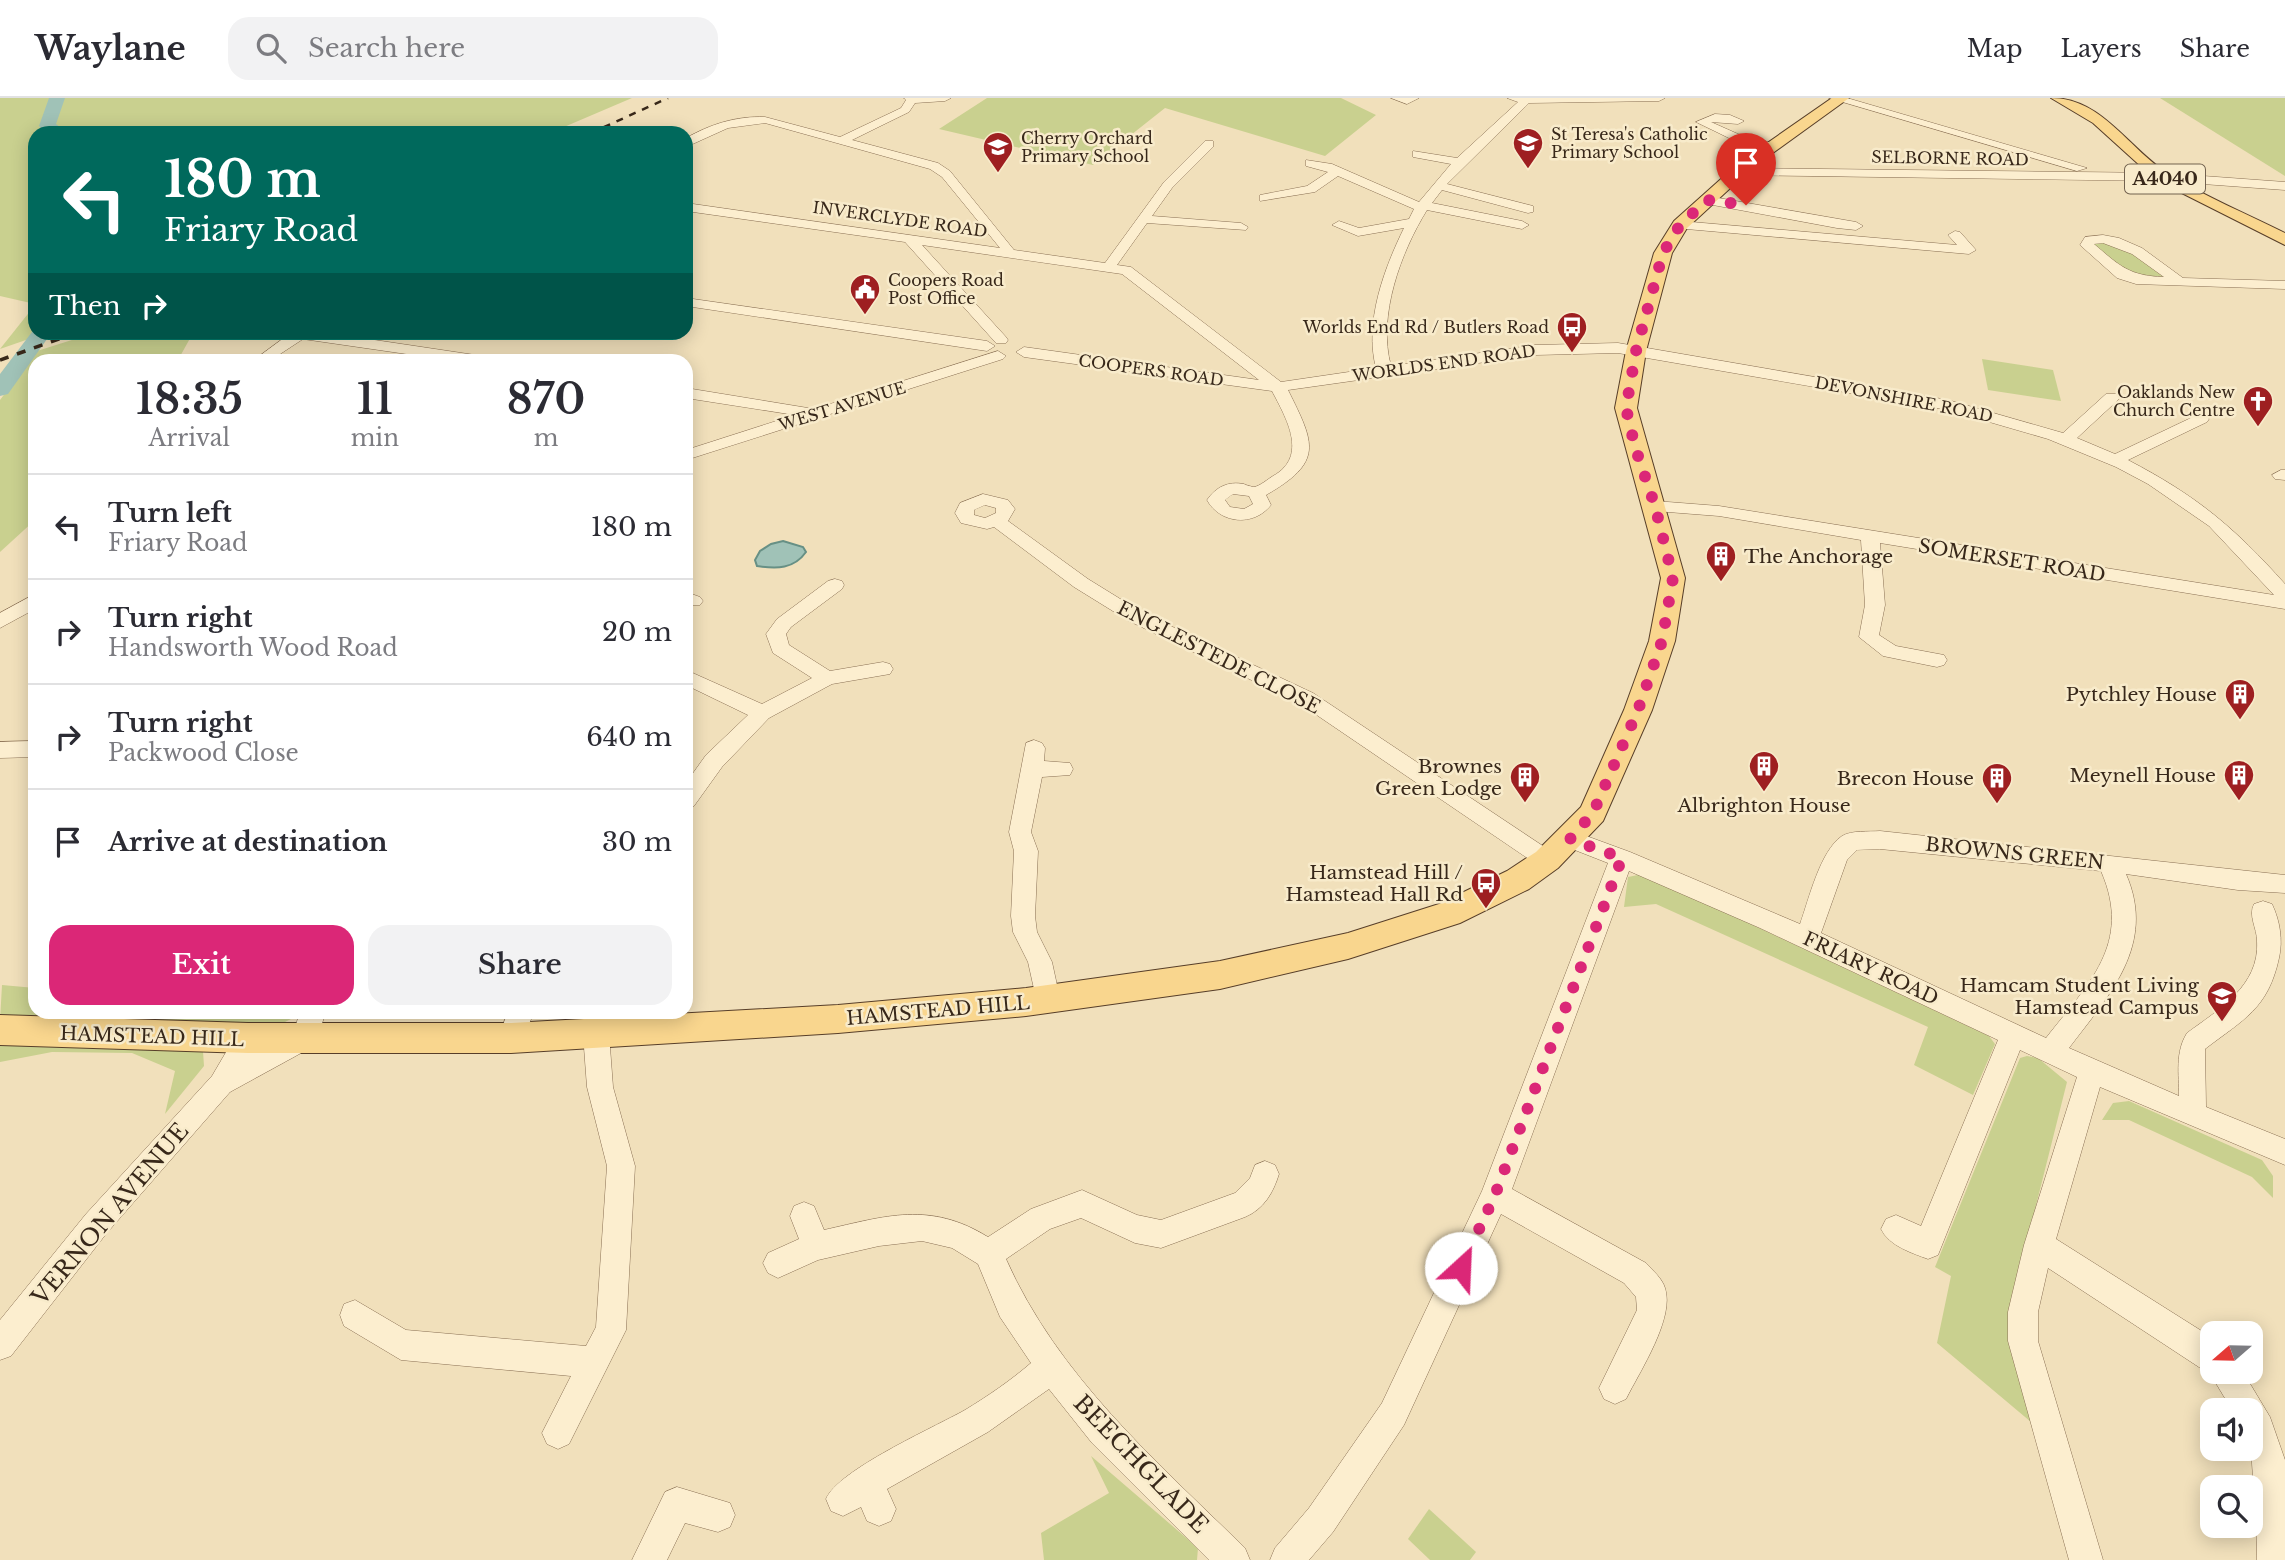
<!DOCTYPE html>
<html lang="en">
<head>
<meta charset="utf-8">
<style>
	:root { --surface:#fff; --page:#f2f2f3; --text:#2b2b33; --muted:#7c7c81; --line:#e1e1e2; --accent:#db2777 }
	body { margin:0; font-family:"Libre Baskerville",serif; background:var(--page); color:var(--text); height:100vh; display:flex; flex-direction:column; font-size:26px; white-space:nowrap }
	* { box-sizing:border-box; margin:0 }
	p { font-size:23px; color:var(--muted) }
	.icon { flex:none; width:38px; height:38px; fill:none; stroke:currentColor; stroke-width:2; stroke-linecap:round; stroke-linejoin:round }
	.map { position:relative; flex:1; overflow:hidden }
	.panel { position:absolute; left:28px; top:256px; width:665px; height:665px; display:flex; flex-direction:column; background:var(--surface); border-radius:21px; box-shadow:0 4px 18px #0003 }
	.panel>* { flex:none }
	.guide { position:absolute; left:28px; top:28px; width:665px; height:214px; border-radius:21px; box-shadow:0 4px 18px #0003; background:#00695c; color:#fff; overflow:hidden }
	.needle { width:46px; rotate:250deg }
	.tools { position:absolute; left:2200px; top:1223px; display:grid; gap:14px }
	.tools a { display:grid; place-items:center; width:63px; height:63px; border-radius:14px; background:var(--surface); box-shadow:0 4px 18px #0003; font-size:35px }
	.pin { position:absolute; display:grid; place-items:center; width:60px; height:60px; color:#fff; margin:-72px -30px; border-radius:50% 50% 50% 0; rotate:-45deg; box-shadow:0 0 7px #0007 }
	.pin .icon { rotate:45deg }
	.me { position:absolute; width:77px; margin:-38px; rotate:25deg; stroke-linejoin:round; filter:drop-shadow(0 0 5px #0008) }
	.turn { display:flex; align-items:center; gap:24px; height:147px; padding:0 21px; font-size:32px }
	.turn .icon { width:91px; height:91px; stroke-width:2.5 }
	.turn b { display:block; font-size:49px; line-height:60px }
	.then { display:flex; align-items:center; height:66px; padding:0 21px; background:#0003; gap:14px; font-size:26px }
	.eta { display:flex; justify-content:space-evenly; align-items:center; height:119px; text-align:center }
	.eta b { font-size:42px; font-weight:600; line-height:49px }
	.button { display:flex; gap:14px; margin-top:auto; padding:14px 21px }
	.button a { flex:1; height:80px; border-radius:21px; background:var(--accent); color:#fff; font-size:28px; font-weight:600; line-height:80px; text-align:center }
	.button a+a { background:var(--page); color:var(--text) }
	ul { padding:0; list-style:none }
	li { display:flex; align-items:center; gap:21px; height:105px; padding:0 21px; border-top:2px solid var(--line) }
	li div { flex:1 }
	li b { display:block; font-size:26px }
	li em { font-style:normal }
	header { display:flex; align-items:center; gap:42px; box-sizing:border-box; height:98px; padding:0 35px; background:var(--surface); border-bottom:2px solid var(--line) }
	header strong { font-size:33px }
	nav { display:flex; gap:38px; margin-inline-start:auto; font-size:24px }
	.search { width:490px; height:63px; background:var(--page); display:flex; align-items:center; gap:18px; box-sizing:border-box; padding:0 24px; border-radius:21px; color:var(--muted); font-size:26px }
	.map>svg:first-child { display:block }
	.green { fill:#c9d08f }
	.water { fill:#a0c2b7; stroke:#679085; stroke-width:2 }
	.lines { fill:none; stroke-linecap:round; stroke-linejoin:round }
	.river { fill:#a0c2b7; fill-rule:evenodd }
	.minor-casing { stroke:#8a7054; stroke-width:1 }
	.major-casing { stroke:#573e29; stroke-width:2 }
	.minor { fill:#fceecf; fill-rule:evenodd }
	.major { fill:#f9d68e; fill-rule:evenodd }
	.rail-far1 { stroke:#38281a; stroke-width:2.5; stroke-dasharray:7 7; stroke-linecap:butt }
	.rail { stroke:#38281a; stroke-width:3.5; stroke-dasharray:9 9; stroke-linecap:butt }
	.route { stroke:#db2777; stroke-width:12; stroke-dasharray:0 21.6 }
	.labels { text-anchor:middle; stroke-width:5; stroke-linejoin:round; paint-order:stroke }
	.far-poi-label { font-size:16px; fill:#38281a; stroke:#f8ebcb; text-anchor:start }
	.far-street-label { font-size:16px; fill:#38281a; stroke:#f8ebcb }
	.shield { fill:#f8ebcb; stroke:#72624f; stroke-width:2 }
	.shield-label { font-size:18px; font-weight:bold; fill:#38281a }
	.poi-label { font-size:19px; fill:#38281a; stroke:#f8ebcb; text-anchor:end }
	.street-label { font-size:19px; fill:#38281a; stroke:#f8ebcb }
	.near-street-label { font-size:23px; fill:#38281a; stroke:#f8ebcb }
</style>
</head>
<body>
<header>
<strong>Waylane</strong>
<div class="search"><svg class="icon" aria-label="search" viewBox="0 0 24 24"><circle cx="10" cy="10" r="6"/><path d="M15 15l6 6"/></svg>Search here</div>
<nav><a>Map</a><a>Layers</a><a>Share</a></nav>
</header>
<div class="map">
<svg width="2285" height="1462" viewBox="0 0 2285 1462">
	<rect width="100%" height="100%" fill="#f1e0bb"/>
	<g class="green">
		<path d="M0 0H632L550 35H35V206L0 198Z"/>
		<path d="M987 0H1341L1376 17 1325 58 1165 10 1093 67 939 31Z"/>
		<path d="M2160 0H2285V78Z"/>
		<path d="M2117 144 2163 178 2162 180H2136L2093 149 2094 145Z"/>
		<path d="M35 207V234L46 235 0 251Z"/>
		<path d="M94 235H193L178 262H35V422L0 454V302L37 253Z"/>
		<path d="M1982 261 2053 272 2061 303 1988 292Z"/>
		<path d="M1638 777 1651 779 1989 938 1995 946 1973 997 1914 967 1928 929 1656 806 1624 809 1628 779Z"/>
		<path d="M2 887 35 890V914H297L293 920 279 927 0 923Z"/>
		<path d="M0 939 203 953 204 968 165 1016 175 973 132 955 52 954 0 964Z"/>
		<path d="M2027 958 2038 960 2067 984 2024 1155 2031 1324 1937 1245 1951 1178 1935 1169 2020 960Z"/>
		<path d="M2129 1003 2262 1062 2273 1078V1100L2252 1079 2129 1022H2102L2113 1005Z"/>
		<path d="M1091 1358 1198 1450 1197 1462H1044L1041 1435 1109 1395Z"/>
		<path d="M1429 1411 1476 1454 1470 1462H1430L1408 1441Z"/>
	</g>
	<path class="water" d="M783 443 803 449 806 454C794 471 777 471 757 468L755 462 760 453 771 446Z"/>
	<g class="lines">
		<g class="river">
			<path d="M49 0H65L56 26 67 35H47L39 28Z"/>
			<path d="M35 230V234H52L8 296 0 298V276Z"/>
		</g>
		<g class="minor-casing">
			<g id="minor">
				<path d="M904 0H951L945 3 915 5 909 14 852 42 938 65 950 73 1014 152 1105 165 1164 84 1205 43H1213V49L1172 90 1152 118 1241 125 1248 129 1246 132 1147 125 1117 167 1131 169 1281 284 1376 270C1364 224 1384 171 1404 130L1358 138 1332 127 1339 123 1359 130 1409 121 1414 111 1338 78 1315 94 1260 103V97L1307 88 1328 74 1306 68V62L1332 66 1419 104 1451 66 1413 59V53L1457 60 1518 4 1507 0H1665L1659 3 1529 5 1447 86 1533 108V114L1528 115 1442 92 1432 105 1522 123 1529 127 1522 131 1427 112C1401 154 1377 218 1391 268L1535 247 1618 245 1948 302 2063 335 2106 296H2118L2120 299 2118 302 2077 340 2115 356 2195 318H2207L2209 321 2207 324 2128 362C2197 398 2234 429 2285 486V511L1880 445 1885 507 1879 537 1896 548 1944 557 1947 562 1944 567 1937 569 1883 558 1859 539 1865 507 1861 442 1719 418 1655 413 1646 408 1655 403 1719 408 2274 497 2209 428 2148 386 2116 369 2048 341 1948 312 1618 255 1535 257 1288 292C1315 346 1324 364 1266 397L1271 407C1254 429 1220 426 1207 402 1216 389 1228 383 1244 386 1245 387 1253 389 1254 389 1260 388 1268 381 1273 378 1309 358 1286 320 1272 293L1024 259 1016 254 1024 249 1259 282 1122 176 922 147 1006 239 1008 242 1006 245H996L905 144 686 113V105L1000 150 942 79 930 71 765 25 728 30 686 49V40C711 26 736 18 765 19L840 39 901 10 906 2ZM1233 396 1249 398 1253 406 1244 411 1230 409 1225 402Z"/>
				<path d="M1391 0H1419L1407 6Z"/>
				<path d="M1829 0H1847L2087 70 2077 73Z"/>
				<path d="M1715 16 1730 17 1744 23 1738 26 1711 24 1738 36 1780 47 1774 51 1731 41 1696 24Z"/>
				<path d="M1738 70 2162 75 2285 84V92L2162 83 1734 77V71Z"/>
				<path d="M1707 98 1856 124 1863 128 1856 132 1837 130 1702 105V99Z"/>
				<path d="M1680 123 1957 147 1948 137 1955 133 1960 134 1976 152 1969 156 1675 130V124Z"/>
				<path d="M2103 137 2119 140 2142 150 2183 180 2285 183V191L2136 186 2117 180 2080 147 2085 139ZM2103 145 2132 156 2164 179C2129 178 2120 168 2094 146Z"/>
				<path d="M686 200 987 243 995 248 987 253 686 208Z"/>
				<path d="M292 234H321L475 257 483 262H448L303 241 271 262H254Z"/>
				<path d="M998 253 1006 258 1003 261 686 362V352L795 317 686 300V290L814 311Z"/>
				<path d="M2281 372H2285V382L2275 381 2272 377Z"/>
				<path d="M983 396 1008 402 1015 411 1008 423 1088 481 1143 515 1313 595 1555 756 1559 762 1555 768 1547 771 1539 768 1299 605 1129 523 1074 489 994 429 987 431 961 425 955 415 960 405ZM985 407 996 410V415L985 420 974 417V412Z"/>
				<path d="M835 481 842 483 844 487 842 491 791 529 786 536 789 547 830 573 883 564 890 566 893 571 890 576 832 586 769 620 722 669 694 708 686 710V685L706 657 748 617 686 587V572L762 606 812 580 773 555 766 536 777 521 828 483Z"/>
				<path d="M686 494 700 499 703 503 700 507H686Z"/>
				<path d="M35 496V511L0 530V515Z"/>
				<path d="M1034 642 1042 645 1045 650 1044 663 1070 665 1073 671 1070 677 1042 679 1031 734 1038 753 1035 818 1037 834 1052 864 1060 901 1056 909 1047 912 1038 909 1028 864 1013 834 1011 818 1014 753 1009 734 1026 645Z"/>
				<path d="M35 643V659L0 660V644Z"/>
				<path d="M1570 732 1630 754 1800 826C1809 801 1820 753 1842 738 1852 732 1869 734 1880 733L2285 777V795L2238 792 2126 776C2157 847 2109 897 2069 950L2179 998C2179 976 2175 954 2187 935 2218 912 2260 888 2257 843 2257 830 2248 818 2254 806L2263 803 2272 806C2280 823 2283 842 2279 860 2268 911 2244 921 2205 951L2206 1009 2285 1041V1067L2100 989 2056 1141 2208 1237 2212 1241V1274H2243L2270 1319 2285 1362V1462H2257C2257 1411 2250 1362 2250 1312H2232L2211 1277 2048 1170 2038 1214V1243L2103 1462H2069L2008 1243V1214L2024 1147 2077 979 2020 952 1938 1157 1928 1161C1912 1155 1889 1148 1881 1131L1886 1121 1896 1117 1921 1128 1998 942 1760 830 1629 773 1512 1091 1646 1165C1653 1173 1662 1180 1665 1190 1675 1220 1640 1273 1626 1301L1615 1306 1604 1301 1599 1290 1637 1212 1636 1199 1624 1185 1501 1116 1404 1327 1333 1434 1309 1462H1270L1275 1450 1309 1410 1382 1305 1482 1093 1608 765 1562 747 1559 741 1562 735ZM1880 751 2101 773C2133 846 2088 886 2046 940L1821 835 1847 762 1857 752Z"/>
				<path d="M300 914H326L314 948 230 994 106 1136 11 1258 0 1262V1222L86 1116 212 978 239 932 248 929 257 932 261 940 253 955 294 933Z"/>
				<path d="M508 914H534L520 948 511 951 502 948 498 940Z"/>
				<path d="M596 925 605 928 609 936 613 989 635 1068 626 1232 569 1346 558 1351 547 1346 542 1335 571 1278 401 1262 344 1228 340 1217 344 1206 355 1202 406 1232 586 1248 596 1229 607 1068 587 989 583 936 587 928Z"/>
				<path d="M1265 1063 1275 1067 1279 1076C1273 1095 1264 1111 1245 1119L1161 1150 1135 1145 1081 1120 1050 1131 1006 1161C1058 1278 1155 1362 1245 1450L1250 1462H1209L1092 1345 1049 1291 988 1334 887 1391 896 1411 891 1423 879 1428 867 1423 861 1409 843 1418 831 1413 826 1401C838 1372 933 1330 965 1312 988 1298 1010 1283 1031 1265L1000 1219 978 1166 952 1150 922 1143 879 1148 818 1162 778 1180 768 1175 763 1165 768 1155 799 1141 790 1118 794 1108 804 1104 814 1108 824 1132C886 1118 930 1103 988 1139L1031 1111 1082 1092 1137 1117 1161 1122 1235 1095 1250 1080 1255 1067Z"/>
				<path d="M677 1389 730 1405 735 1417 730 1429 718 1434 685 1425 667 1462H632L665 1394Z"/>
			</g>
		</g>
		<g class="major-casing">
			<g id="major">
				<path d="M1832 0H1849L1752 70 1687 130 1672 155 1646 253 1637 310 1685 480 1675 543 1652 612 1603 723 1558 770 1529 791 1460 825 1348 861 1220 891 1026 918 838 935 511 955H248L0 947V917L248 925H511L838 907 1026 890 1220 863 1348 835 1439 806 1507 773 1536 754 1581 709 1624 612 1649 543 1661 480 1615 310 1626 253 1654 155 1674 123 1740 64Z"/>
				<path d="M2051 0C2103 0 2129 52 2170 77 2206 99 2247 116 2285 135V147L2156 82 2093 25Z"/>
			</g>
		</g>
		<use href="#minor" class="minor"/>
		<use href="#major" class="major"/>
		<path class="rail-far1" d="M591 35 668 0"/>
		<path class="rail" d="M0 262 79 234"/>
	</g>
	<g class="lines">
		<path class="route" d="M1461 1170 1495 1097 1622 760 1570 741 1593 715 1638 612 1662 543 1673 480 1655 408 1635 349 1626 310 1636 253 1663 155 1680 127 1707 102 1746 107"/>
	</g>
	<defs>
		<g id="school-pin" transform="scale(1.575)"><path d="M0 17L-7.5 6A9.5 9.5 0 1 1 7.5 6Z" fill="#9e1f21" stroke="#f8ebcb"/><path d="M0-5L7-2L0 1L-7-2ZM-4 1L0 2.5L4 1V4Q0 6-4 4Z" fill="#fff"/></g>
		<g id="civic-pin" transform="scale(1.575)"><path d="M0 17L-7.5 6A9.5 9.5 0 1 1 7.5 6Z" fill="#9e1f21" stroke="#f8ebcb"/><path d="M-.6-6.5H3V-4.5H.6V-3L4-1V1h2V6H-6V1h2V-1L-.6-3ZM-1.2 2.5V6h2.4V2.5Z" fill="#fff"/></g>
		<g id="bus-pin" transform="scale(1.575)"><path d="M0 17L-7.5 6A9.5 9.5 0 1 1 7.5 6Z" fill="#9e1f21" stroke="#f8ebcb"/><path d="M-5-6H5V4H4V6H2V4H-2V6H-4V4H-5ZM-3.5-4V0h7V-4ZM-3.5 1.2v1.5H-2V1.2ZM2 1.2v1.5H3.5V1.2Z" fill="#fff"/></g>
		<g id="church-pin" transform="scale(1.575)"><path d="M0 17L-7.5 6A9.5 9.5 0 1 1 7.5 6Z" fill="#9e1f21" stroke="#f8ebcb"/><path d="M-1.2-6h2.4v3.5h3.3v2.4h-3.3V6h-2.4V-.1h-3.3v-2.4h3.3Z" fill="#fff"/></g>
		<g id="building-pin" transform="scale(1.575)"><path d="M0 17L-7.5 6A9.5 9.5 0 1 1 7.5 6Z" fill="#9e1f21" stroke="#f8ebcb"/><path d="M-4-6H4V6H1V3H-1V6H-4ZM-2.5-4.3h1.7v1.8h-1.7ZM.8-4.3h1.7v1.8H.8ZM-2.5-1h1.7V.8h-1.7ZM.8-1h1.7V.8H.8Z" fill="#fff"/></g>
		<g id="university-pin" transform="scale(1.575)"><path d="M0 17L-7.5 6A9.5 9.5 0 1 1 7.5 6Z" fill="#9e1f21" stroke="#f8ebcb"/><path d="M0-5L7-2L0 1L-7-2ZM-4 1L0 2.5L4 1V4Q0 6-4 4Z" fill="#fff"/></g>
	</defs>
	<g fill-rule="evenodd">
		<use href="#school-pin" x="1528" y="45"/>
		<use href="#school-pin" x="998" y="49"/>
		<use href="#civic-pin" x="865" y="191"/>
		<use href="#bus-pin" x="1572" y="229"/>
		<use href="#church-pin" x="2258" y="303"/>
		<use href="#building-pin" x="1721" y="458"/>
		<use href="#building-pin" x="2240" y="596"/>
		<use href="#building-pin" x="1764" y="668"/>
		<use href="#building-pin" x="2239" y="677"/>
		<use href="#building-pin" x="1525" y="679"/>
		<use href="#building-pin" x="1997" y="680"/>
		<use href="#bus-pin" x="1486" y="785"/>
		<use href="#university-pin" x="2222" y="898"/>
	</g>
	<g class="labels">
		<g class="far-poi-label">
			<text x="1551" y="42">St Teresa's Catholic<tspan x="1551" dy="18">Primary School</tspan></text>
			<text x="1021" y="46">Cherry Orchard<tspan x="1021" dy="18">Primary School</tspan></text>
			<text x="888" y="188">Coopers Road<tspan x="888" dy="18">Post Office</tspan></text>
			<text x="1549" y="235" text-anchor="end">Worlds End Rd / Butlers Road</text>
			<text x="2235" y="300" text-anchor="end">Oaklands New<tspan x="2235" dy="18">Church Centre</tspan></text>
		</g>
		<g class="far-street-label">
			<text transform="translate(1950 60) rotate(1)" y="6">SELBORNE ROAD</text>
			<text transform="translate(900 121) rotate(8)" y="6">INVERCLYDE ROAD</text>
			<text transform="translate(1444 265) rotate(-8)" y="6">WORLDS END ROAD</text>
			<text transform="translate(1151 272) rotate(8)" y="6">COOPERS ROAD</text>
			<text transform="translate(1904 301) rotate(11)" y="6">DEVONSHIRE ROAD</text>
			<text transform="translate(842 308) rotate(-17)" y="6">WEST AVENUE</text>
		</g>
		<rect class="shield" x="2125" y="66.5" width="80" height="29" rx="5"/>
		<g class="shield-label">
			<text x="2165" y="87">A4040</text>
		</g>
		<g class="poi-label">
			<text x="1744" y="465" text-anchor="start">The Anchorage</text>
			<text x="2217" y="603">Pytchley House</text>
			<text x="1502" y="675">Brownes<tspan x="1502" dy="22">Green Lodge</tspan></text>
			<text x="2216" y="684">Meynell House</text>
			<text x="1974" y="687">Brecon House</text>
			<text x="1764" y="714" text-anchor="middle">Albrighton House</text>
			<text x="1463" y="781">Hamstead Hill /<tspan x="1463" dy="22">Hamstead Hall Rd</tspan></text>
			<text x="2199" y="894">Hamcam Student Living<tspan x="2199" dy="22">Hamstead Campus</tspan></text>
		</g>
		<g class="street-label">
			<text transform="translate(2012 462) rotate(9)" y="7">SOMERSET ROAD</text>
			<text transform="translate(1219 559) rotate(27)" y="7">ENGLESTEDE CLOSE</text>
			<text transform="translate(2015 755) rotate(6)" y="7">BROWNS GREEN</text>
			<text transform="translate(1871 870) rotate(25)" y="7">FRIARY ROAD</text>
			<text transform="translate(938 912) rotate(-5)" y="7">HAMSTEAD HILL</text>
			<text transform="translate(152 938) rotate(2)" y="7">HAMSTEAD HILL</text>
		</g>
		<g class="near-street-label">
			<text transform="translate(110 1116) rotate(-50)" y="8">VERNON AVENUE</text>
			<text transform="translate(1141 1366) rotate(46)" y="8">BEECHGLADE</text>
		</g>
	</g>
</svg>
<div class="tools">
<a><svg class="needle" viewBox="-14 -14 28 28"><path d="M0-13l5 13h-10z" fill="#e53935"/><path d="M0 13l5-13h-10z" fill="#7c7c81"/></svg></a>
<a><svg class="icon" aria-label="sound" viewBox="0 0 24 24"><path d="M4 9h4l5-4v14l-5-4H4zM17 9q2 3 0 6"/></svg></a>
<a><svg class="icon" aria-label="search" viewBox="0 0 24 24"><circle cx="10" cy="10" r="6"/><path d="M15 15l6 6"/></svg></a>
</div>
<div class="pin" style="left:1746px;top:107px;background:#d93025"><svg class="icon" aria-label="arrive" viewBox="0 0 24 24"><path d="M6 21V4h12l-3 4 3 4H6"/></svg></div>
<svg class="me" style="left:1461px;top:1170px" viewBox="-20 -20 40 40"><circle r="19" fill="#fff"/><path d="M0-13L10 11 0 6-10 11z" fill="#db2777"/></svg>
<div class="guide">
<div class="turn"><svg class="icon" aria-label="left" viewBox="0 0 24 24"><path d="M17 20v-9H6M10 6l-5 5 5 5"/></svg><div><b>180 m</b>Friary Road</div></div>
<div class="then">Then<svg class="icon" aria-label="right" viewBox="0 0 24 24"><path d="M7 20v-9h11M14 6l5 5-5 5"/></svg></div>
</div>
<section class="panel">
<div class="eta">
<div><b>18:35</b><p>Arrival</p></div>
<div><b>11</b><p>min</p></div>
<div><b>870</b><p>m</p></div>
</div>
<ul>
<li><svg class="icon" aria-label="left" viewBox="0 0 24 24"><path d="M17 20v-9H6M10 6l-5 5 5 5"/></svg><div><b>Turn left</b><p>Friary Road</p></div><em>180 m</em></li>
<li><svg class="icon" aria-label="right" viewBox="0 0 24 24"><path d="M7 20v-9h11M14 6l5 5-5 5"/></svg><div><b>Turn right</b><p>Handsworth Wood Road</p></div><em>20 m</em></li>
<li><svg class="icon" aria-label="right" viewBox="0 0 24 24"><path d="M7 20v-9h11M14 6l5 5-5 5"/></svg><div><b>Turn right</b><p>Packwood Close</p></div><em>640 m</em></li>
<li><svg class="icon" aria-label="arrive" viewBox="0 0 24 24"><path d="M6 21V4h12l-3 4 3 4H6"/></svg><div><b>Arrive at destination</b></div><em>30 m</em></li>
</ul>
<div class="button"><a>Exit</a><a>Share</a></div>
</section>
</div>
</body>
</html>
